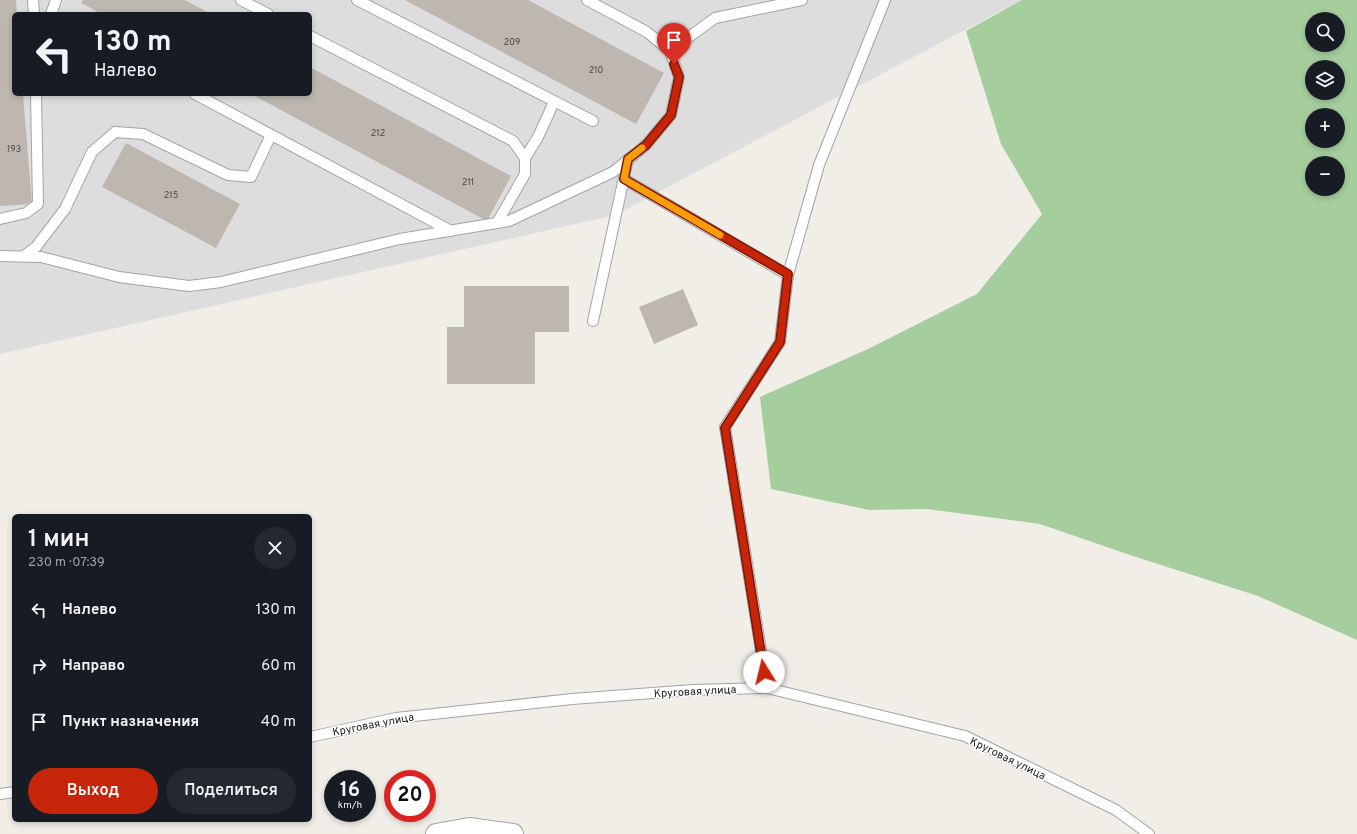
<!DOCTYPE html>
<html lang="ru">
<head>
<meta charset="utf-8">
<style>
	:root { --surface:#171b24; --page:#242831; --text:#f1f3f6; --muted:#9ea1a6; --accent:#c6250a }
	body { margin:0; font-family:Overpass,sans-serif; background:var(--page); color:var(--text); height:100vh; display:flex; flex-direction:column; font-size:15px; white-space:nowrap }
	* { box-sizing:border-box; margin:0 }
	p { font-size:13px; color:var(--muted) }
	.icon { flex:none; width:22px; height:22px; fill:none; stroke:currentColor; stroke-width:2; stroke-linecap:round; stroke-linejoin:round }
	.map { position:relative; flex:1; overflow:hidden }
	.drawer { position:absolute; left:12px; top:514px; width:300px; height:308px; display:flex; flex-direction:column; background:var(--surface); border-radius:6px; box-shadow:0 2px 6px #0003 }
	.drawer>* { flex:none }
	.top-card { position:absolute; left:12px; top:12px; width:300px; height:84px; border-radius:6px; box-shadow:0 2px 6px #0003; background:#171b24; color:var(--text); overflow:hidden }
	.buttons { position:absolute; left:1305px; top:12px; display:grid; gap:8px }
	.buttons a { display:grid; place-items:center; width:40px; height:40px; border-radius:50%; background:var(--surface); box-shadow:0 2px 6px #0003; font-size:20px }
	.speed { position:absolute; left:324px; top:770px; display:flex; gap:8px; font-size:20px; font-weight:700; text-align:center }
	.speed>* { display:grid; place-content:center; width:52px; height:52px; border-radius:50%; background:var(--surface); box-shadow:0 2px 6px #0003; line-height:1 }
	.speed small { font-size:10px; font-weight:400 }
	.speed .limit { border:6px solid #d22; background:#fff; color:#111 }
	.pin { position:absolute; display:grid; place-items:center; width:34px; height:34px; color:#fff; margin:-41px -17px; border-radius:50% 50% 50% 0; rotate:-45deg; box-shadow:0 0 4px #0007 }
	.pin .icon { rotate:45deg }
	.me { position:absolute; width:44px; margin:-22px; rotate:351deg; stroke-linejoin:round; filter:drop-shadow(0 0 3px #0008) }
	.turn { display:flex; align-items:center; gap:14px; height:84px; padding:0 16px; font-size:18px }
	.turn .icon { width:52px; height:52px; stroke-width:2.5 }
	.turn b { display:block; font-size:28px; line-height:34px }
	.round { display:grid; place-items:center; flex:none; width:42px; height:42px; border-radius:21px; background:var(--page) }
	.overview { display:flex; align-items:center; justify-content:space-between; height:68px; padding:0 16px }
	h1 { font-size:24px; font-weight:600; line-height:30px }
	.button { display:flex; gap:8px; margin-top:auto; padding:8px 16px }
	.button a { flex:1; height:46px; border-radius:24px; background:var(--accent); color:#fff; font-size:16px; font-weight:600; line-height:46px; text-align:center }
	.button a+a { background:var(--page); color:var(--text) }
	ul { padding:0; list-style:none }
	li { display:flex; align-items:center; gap:12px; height:56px; padding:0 16px }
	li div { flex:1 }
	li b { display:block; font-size:15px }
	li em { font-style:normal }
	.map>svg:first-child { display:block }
	.residential { fill:#dedddd; fill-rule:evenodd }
	.forest { fill:#a5cd9e; fill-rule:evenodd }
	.building { fill:#bdb7b0 }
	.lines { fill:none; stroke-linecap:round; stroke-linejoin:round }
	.service-casing { stroke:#a4a4a4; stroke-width:12 }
	.minor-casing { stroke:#a4a4a4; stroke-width:22 }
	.service { stroke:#fff; stroke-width:10 }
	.minor { stroke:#fff; stroke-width:20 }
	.route-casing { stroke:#811806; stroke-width:10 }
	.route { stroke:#c6250a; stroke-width:7 }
	.slow { stroke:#f59e0b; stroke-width:7 }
	.labels { text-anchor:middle; stroke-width:3; stroke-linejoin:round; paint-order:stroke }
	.number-label { font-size:9px; fill:#474644 }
	.street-label { font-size:11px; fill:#202020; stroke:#fff }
</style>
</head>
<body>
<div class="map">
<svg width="1357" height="834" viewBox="0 0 1357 834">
	<rect width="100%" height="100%" fill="#f0eee7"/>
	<path class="residential" d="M0 0H1022L615 215 0 354ZM14 14H310V94H14Z"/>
	<path class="forest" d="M1022 0H1357V640L1258 596 1130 555 1040 524 927 509 869 510 771 489 760 397 866 350 977 294 1042 214 1001 144 966 31ZM1312 19H1338V45H1312ZM1312 67H1338V93H1312ZM1312 115H1338V141H1312ZM1312 163H1338V189H1312Z"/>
	<g class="building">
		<path d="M0 0H16L17 14H14V94H23L32 204 0 206Z"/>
		<path d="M83 0H185L211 14H102L81 3Z"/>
		<path d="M405 0H528L664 73 636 124Z"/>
		<path d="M310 67 511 176 487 221 251 94H310Z"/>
		<path d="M126 143 240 204 216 248 102 187Z"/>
		<path d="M464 286H569V332H535V384H447V327H464Z"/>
		<path d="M683 289 698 325 654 344 639 307Z"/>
	</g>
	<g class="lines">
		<g class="service-casing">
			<g id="service">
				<path d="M33 0 34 14"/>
				<path d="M241 0 268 14"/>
				<path d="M357 0 593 121"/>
				<path d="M51 14 56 0"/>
				<path d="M310 36 513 141 525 158V174L497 223"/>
				<path d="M670 51 715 18 802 0"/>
				<path d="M195 94 451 231"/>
				<path d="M525 158 538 137 554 102"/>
				<path d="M624 179 788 275"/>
				<path d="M0 219 26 213 38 204 36 94"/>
				<path d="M0 256 41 257 119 277 189 286 221 282 400 239 509 221 613 172 646 145 671 115 679 77 670 51 647 32 587 0"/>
				<path d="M24 256 36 247 65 209 92 152 115 132 143 134 228 175 251 177 271 135"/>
				<path d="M593 321 628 159"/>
				<path d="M767 688 725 427 780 342 788 275 819 165 885 0"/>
				<path d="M310 737 396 718 572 699 693 690 767 688 965 736 1116 810 1149 834"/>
				<path d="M0 794 14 792"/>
			</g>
		</g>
		<g class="minor-casing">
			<path id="minor" d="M436 834 469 828 513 834"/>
		</g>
		<use href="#service" class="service"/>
		<use href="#minor" class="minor"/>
	</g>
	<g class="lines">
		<g class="route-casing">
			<path id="route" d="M674 64 679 77 671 115 646 145 628 159 624 179 788 274 780 342 725 428 764 672"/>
		</g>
		<use href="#route" class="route"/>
		<path class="slow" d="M642 148 628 159 624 179 720 235"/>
	</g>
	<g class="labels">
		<g class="number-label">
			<text x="512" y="45">209</text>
			<text x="596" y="73">210</text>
			<text x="378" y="136">212</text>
			<text x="14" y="152">193</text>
			<text x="468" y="185">211</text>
			<text x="171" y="198">215</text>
		</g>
		<g class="street-label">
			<text transform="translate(695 691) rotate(-3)" y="4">Круговая улица</text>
			<text transform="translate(373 724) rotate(-11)" y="4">Круговая улица</text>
			<text transform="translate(1008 758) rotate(26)" y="4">Круговая улица</text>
		</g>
	</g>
</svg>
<div class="buttons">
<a><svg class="icon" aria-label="search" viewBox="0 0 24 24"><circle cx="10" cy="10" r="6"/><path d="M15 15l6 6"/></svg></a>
<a><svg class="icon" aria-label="layers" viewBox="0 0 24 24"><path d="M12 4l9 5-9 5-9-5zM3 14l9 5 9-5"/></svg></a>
<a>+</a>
<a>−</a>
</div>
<div class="speed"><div>16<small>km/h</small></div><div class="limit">20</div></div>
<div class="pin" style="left:674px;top:64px;background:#d93025"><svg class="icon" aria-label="arrive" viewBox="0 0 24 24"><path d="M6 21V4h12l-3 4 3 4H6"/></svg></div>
<svg class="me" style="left:764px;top:672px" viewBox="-20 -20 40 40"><circle r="19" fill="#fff"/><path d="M0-13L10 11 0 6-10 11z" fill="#c6250a"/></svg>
<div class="top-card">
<div class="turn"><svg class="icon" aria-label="left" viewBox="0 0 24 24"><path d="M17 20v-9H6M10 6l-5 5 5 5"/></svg><div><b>130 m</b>Налево</div></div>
</div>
<section class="drawer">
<div class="overview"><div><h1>1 мин</h1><p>230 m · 07:39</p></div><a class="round"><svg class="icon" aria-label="close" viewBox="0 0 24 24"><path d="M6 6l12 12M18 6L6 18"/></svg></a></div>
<ul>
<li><svg class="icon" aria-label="left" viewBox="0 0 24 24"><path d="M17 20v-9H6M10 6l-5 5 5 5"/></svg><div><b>Налево</b></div><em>130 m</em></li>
<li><svg class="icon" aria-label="right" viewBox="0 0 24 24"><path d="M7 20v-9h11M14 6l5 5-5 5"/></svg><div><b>Направо</b></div><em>60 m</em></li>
<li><svg class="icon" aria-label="arrive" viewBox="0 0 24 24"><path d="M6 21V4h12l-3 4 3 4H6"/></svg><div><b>Пункт назначения</b></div><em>40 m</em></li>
</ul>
<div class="button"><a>Выход</a><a>Поделиться</a></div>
</section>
</div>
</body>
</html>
